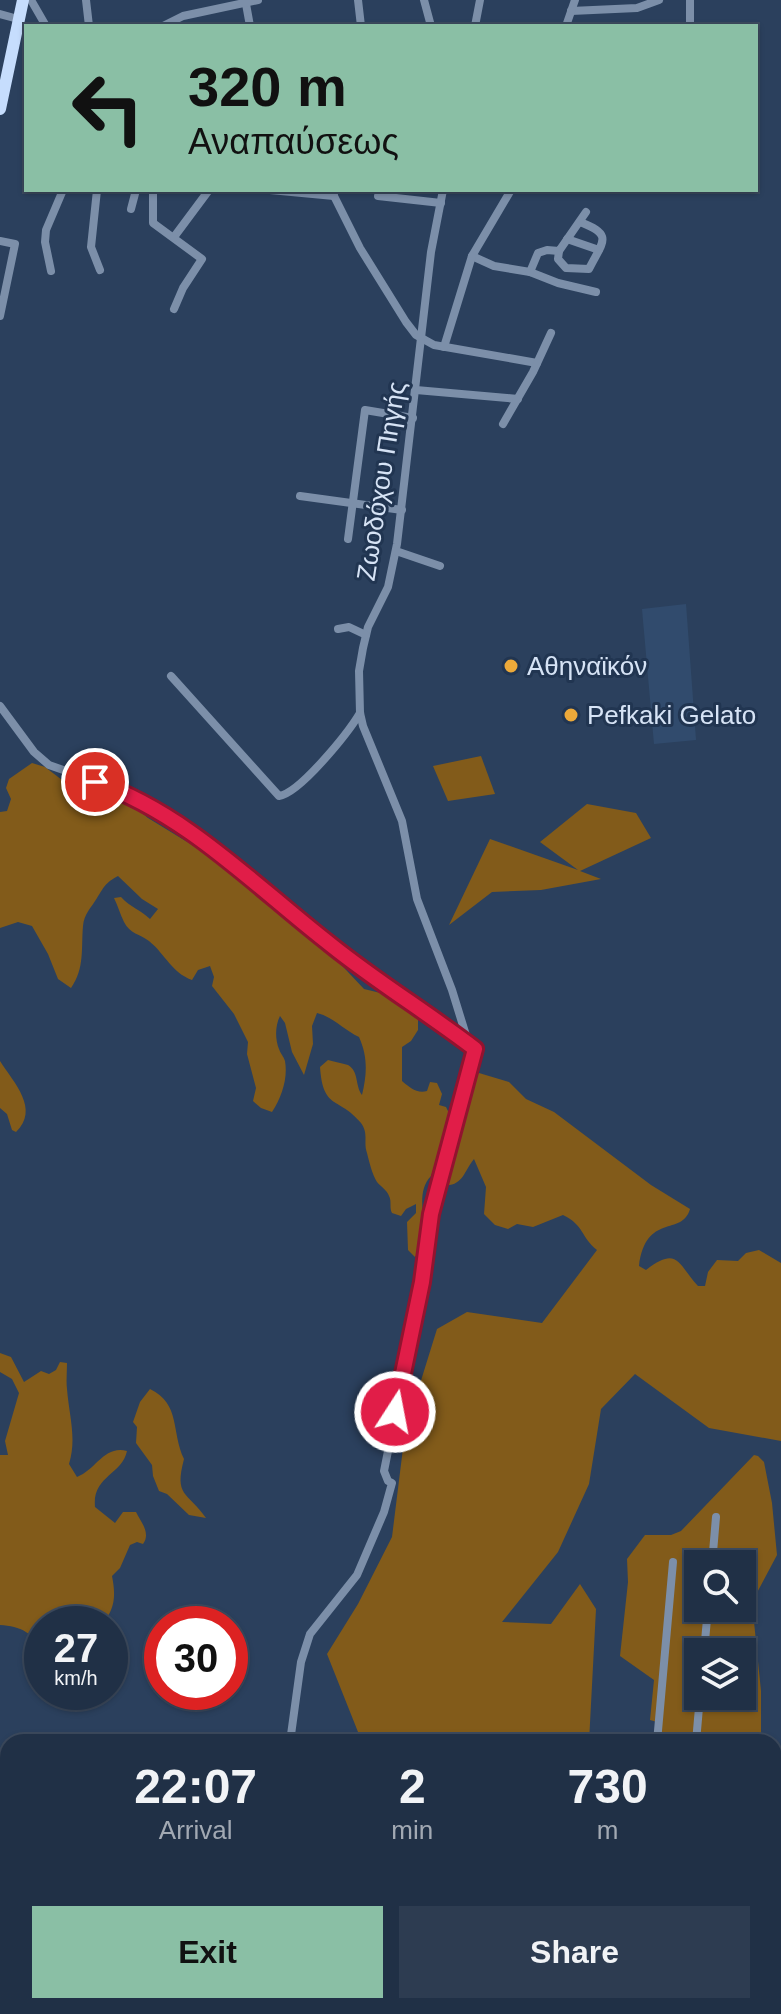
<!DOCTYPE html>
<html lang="en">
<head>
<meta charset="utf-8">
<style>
	:root { --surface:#203046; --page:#2d3c51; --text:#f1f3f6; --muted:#a2a9b3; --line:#3d4b5f; --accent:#8abfa5 }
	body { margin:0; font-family:Helvetica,sans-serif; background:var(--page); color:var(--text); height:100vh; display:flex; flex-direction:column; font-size:30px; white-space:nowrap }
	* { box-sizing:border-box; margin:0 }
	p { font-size:26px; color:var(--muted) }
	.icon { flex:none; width:44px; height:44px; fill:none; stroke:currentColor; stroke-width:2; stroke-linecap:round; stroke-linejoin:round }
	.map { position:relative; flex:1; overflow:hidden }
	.sheet { position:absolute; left:0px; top:1734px; width:782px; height:280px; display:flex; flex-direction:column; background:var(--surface); border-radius:24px 24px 0 0; box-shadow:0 2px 6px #0004,0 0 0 2px var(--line) }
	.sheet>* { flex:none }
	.guide { position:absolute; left:24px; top:24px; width:734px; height:168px; border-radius:0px; box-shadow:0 2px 6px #0004,0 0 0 2px var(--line); background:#8abfa5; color:#111; overflow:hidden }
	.buttons { position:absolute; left:684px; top:1550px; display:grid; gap:16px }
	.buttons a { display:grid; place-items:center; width:72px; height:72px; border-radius:0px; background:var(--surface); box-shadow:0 2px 6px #0004,0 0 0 2px var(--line); font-size:40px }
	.speed { position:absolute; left:24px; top:1606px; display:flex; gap:16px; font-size:40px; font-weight:700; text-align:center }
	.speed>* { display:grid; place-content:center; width:104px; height:104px; border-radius:50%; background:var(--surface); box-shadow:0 2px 6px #0004,0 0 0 2px var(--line); line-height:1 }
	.speed small { font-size:20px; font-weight:400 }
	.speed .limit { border:12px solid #d22; background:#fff; color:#111 }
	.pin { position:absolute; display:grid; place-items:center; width:68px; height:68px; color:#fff; margin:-34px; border:4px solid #fff; border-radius:50%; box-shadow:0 2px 8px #0007 }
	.me { position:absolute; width:88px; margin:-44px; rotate:11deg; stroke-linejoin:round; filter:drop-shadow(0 0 6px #0008) }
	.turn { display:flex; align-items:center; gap:28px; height:168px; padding:0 32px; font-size:36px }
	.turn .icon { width:104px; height:104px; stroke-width:2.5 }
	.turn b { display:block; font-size:56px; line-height:68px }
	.eta { display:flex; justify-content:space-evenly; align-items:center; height:136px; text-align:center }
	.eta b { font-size:48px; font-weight:700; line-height:56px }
	.button { display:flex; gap:16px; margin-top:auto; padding:16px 32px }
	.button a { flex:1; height:92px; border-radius:0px; background:var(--accent); color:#111; font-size:32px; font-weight:700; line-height:92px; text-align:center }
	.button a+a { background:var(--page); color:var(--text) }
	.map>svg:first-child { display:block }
	.built { fill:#314b6d }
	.green { fill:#825b1a; fill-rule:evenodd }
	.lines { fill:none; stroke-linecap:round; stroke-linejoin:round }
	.street { stroke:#7c8fa9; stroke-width:8 }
	.primary { stroke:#c6ddfd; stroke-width:12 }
	.route-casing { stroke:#92132f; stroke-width:20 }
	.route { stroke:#e11d48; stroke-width:14 }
	.poi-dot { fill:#eca93a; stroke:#213551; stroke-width:3 }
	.labels { text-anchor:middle; stroke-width:6; stroke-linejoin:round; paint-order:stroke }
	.street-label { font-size:26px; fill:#d6e3f5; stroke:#213551 }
	.poi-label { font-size:26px; fill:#d6e3f5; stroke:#213551; text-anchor:start }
</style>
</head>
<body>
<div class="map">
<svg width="781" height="2014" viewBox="0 0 781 2014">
	<rect width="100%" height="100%" fill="#2b405d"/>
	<path class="built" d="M686 604 696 740 654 744 642 609Z"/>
	<g class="green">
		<path d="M481 756 495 794 448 801 433 766Z"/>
		<path d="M32 763 45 767 66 783 98 790 132 805 148 818 197 848 258 894 331 954 364 989 393 996 411 1008 418 1019V1030L411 1041 402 1047V1081C409 1087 417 1094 427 1091L430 1082 437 1083 442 1094 439 1105 446 1107 451 1117 431 1176C410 1198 436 1234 415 1257L408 1250 407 1222 416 1213V1204L406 1209 401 1216 392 1213C389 1207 392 1201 389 1196 387 1190 380 1186 377 1182 372 1174 369 1161 367 1153 363 1142 369 1134 361 1123 339 1096 323 1111 320 1067L328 1060C334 1062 342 1063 348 1065 359 1071 355 1086 362 1095 367 1074 368 1057 359 1037 344 1030 333 1017 317 1013L312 1026 313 1044 304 1075 292 1052 285 1023 280 1016C275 1026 275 1039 279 1049 280 1053 284 1057 285 1061 288 1078 282 1097 272 1112L261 1108 253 1101 256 1088 247 1054 248 1042 234 1014 212 986 214 977 210 966 198 970 192 980C171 972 166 955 149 941 140 934 130 934 124 922 120 914 118 906 114 898L121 897C130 907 141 910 150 919L158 909 142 899 118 876C105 883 104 887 97 898 91 908 84 914 83 926 81 948 85 968 71 988L58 979 48 954 32 926 18 922 0 928V812L7 811 11 799 6 788 9 779Z"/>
		<path d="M587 804 636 813 651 838 580 871 601 879 541 890 492 892 449 925 490 839 578 870 540 842Z"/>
		<path d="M0 1061C14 1083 40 1109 16 1132L12 1130 7 1114 0 1108Z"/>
		<path d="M479 1073 509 1082 526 1099 554 1112 651 1185 690 1209C682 1237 646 1212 639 1266L646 1270C678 1246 677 1263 698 1286H705L708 1272 717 1260 738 1261 746 1253 759 1250 781 1263V1441L709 1428 635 1374 601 1409 589 1484 558 1552 502 1622 551 1624 580 1584 596 1609 589 1742H362L327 1654 358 1604 392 1537 405 1432 437 1329 467 1312 542 1323 597 1250C580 1236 585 1226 563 1215L533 1227 517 1224 508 1229 495 1225 484 1214 486 1187 474 1159C464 1171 463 1186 445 1185 448 1159 460 1087 479 1073Z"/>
		<path d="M0 1353 11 1357 24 1382 41 1371 49 1374 56 1370 60 1362 67 1363C67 1372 66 1381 67 1389 69 1415 77 1438 69 1464L77 1477C96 1470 104 1445 127 1451 122 1475 92 1476 95 1507L115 1523 123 1512H136C141 1522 151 1533 143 1544L137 1542 130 1545 120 1568 112 1576C116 1596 115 1609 102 1624H42V1653C35 1633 20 1626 0 1625V1455H8L5 1441 19 1393 12 1379 0 1372Z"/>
		<path d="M150 1389C181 1404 171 1432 184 1459 174 1497 187 1491 206 1518L189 1515 167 1494 159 1491 153 1476 152 1465 136 1443 137 1427 133 1422 140 1402Z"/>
		<path d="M754 1455 758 1456 764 1462 772 1503 777 1555 752 1602 761 1691V1742H655L657 1722 650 1720 654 1680 620 1656 628 1582 627 1559 645 1535H671L681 1531ZM698 1564H742V1608H698ZM698 1652H742V1696H698Z"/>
	</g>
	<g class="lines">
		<g class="street">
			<path d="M31 0 46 26"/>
			<path d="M86 0 89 26"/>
			<path d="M358 0 361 26"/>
			<path d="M424 0 431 26"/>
			<path d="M690 0V26"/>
			<path d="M246 4 250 26"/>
			<path d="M571 11 637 8 659 0"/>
			<path d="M0 14 18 19"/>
			<path d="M163 26 183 16 258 0"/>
			<path d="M475 26 480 0"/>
			<path d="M566 26 575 0"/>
			<path d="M97 190 91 247 100 270"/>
			<path d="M153 190V223L202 259 183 288 174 309"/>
			<path d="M270 190 334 196"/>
			<path d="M331 190 360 248 406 322 416 335 434 345 537 363"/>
			<path d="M443 190 431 252 397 544 388 587 368 627 363 648 359 671 360 713 363 726 402 821 417 899 452 990 469 1045"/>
			<path d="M378 196 441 203"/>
			<path d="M131 209 136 190"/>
			<path d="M174 237 209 190"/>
			<path d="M567 239 599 250"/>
			<path d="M0 241 15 244 0 316"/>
			<path d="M559 251 558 259 566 268 589 269C603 241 614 235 580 222"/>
			<path d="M472 256 494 266 530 272 558 283 596 292"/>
			<path d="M51 271 45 242 46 230 63 190"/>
			<path d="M530 272 538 253 547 250 559 251 586 212"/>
			<path d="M444 347 472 256 511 190"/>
			<path d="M416 390 518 399"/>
			<path d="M503 424 533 372 551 333"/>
			<path d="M300 496 402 510"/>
			<path d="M348 539 365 410 413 418"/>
			<path d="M396 551 440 566"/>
			<path d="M338 629 349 627 366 635"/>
			<path d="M171 676 279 796C300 793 348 733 360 713"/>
			<path d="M0 706 34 752 49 765 120 790 147 805 259 886 331 945 475 1049 431 1214 422 1282 384 1471 388 1481 392 1483 384 1512 357 1575 310 1634 301 1662 290 1742"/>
			<path d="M712 1564 716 1517"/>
			<path d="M704 1652 708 1608"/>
			<path d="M657 1742 673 1562"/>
			<path d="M696 1742 700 1696"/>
			<path d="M310 2006 311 2014"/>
		</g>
		<path class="primary" d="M0 109 23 0"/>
	</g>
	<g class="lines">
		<g class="route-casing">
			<path id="route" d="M95 782C186 813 256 887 331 945 377 982 428 1013 475 1049L431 1214 422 1282 395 1412"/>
		</g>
		<use href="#route" class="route"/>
	</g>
	<g class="poi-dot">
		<circle cx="511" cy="666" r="8"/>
		<circle cx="571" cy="715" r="8"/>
	</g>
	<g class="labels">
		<g class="street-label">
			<text transform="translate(381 481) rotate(-81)" y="9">Ζωοδόχου Πηγής</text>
		</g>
		<g class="poi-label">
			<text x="527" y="675">Αθηναϊκόν</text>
			<text x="587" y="724">Pefkaki Gelato</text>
		</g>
	</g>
</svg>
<div class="buttons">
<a><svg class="icon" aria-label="search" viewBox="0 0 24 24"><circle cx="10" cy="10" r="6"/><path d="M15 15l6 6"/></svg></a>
<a><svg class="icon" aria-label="layers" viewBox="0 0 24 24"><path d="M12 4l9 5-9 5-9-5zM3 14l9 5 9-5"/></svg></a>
</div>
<div class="speed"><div>27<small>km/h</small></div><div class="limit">30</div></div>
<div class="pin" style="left:95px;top:782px;background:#d93025"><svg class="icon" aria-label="arrive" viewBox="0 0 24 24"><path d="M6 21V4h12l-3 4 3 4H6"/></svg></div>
<svg class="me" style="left:395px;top:1412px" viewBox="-20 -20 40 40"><circle r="17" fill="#e11d48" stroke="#fff" stroke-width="3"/><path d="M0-11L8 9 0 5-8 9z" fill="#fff"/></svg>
<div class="guide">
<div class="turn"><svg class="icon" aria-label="left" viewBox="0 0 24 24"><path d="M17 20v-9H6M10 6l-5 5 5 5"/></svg><div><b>320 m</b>Αναπαύσεως</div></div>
</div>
<section class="sheet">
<div class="eta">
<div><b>22:07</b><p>Arrival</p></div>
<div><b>2</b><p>min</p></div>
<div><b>730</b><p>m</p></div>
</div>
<div class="button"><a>Exit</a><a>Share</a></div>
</section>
</div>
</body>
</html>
